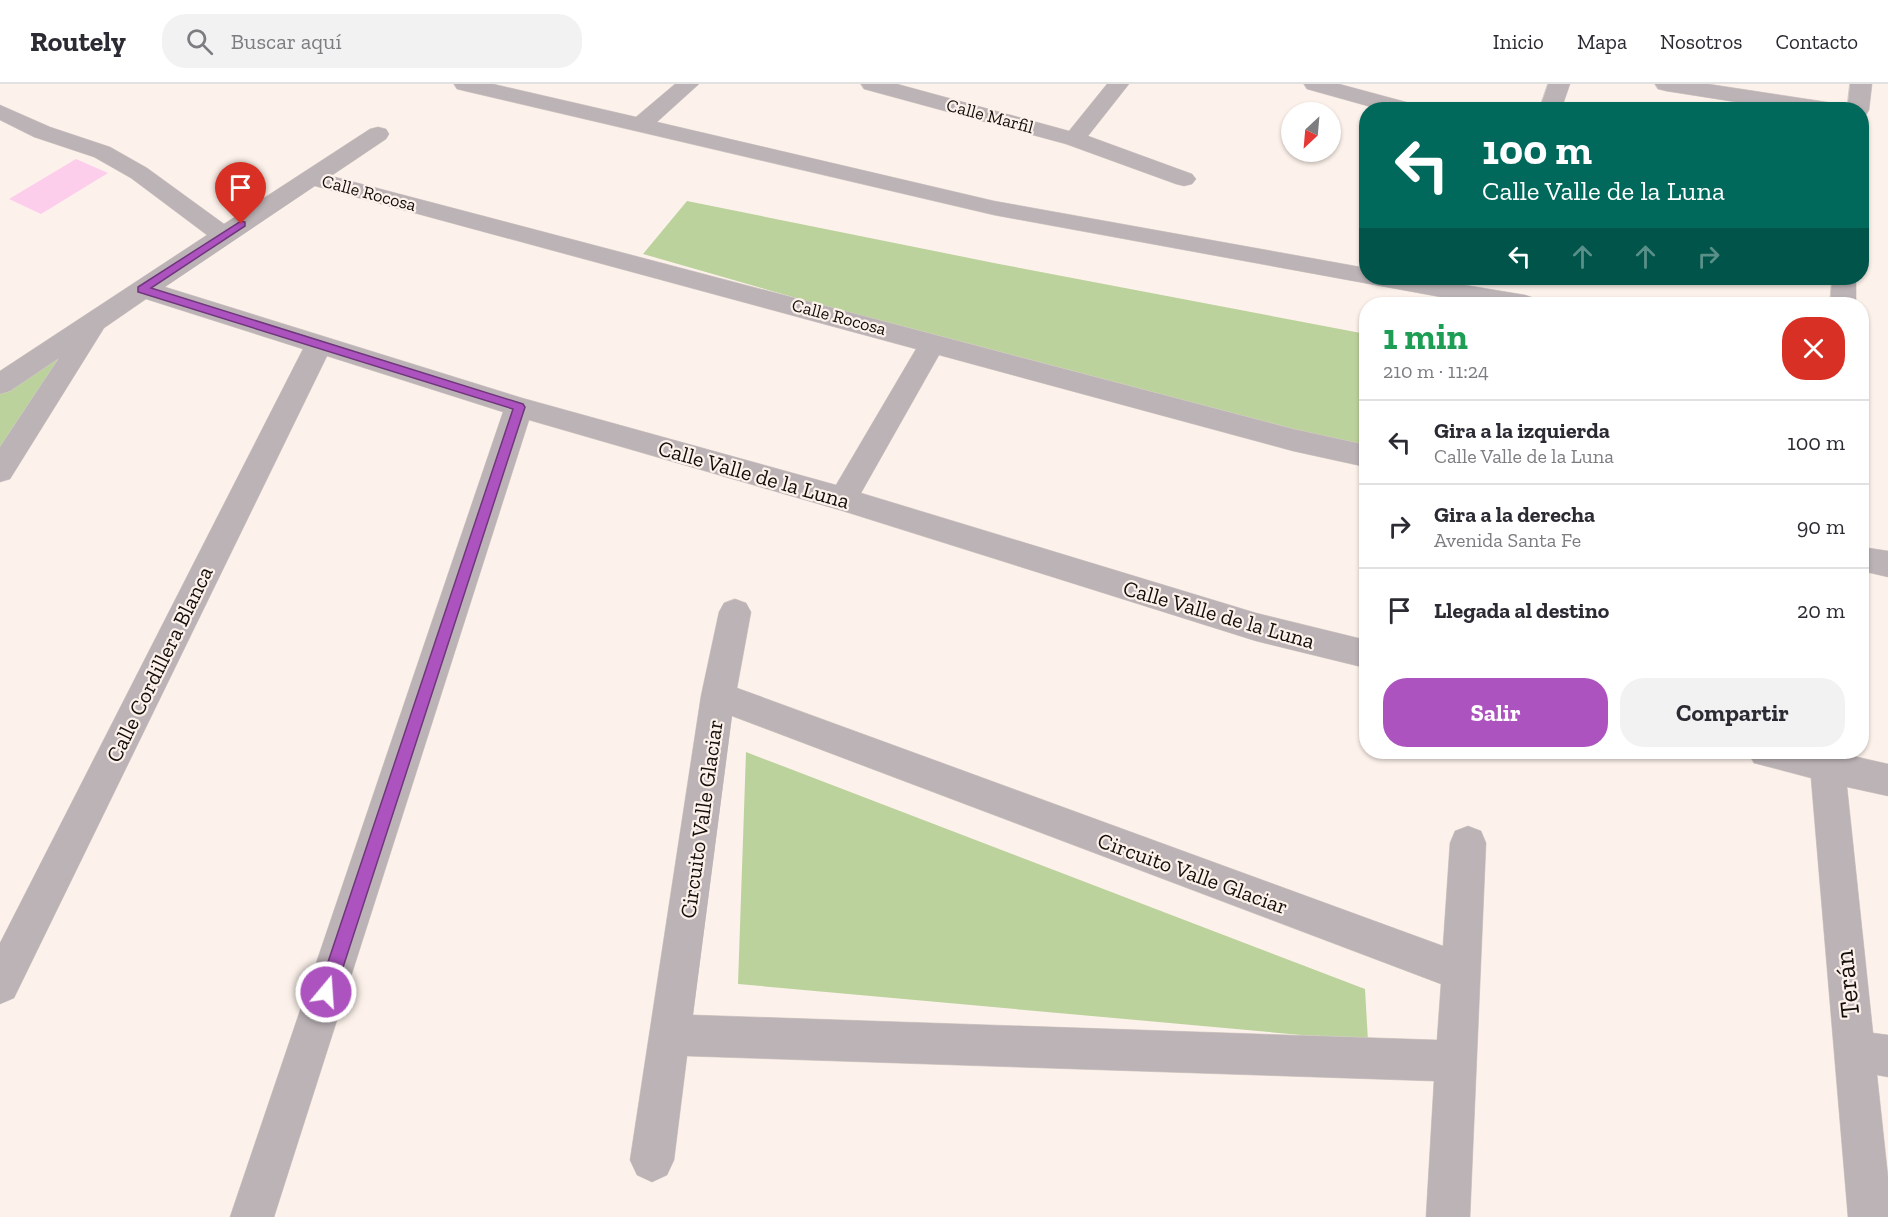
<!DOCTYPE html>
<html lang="es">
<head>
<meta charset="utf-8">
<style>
	:root { --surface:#fff; --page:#f2f2f3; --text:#2b2b33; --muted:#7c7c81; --line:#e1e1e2; --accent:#ad53bf }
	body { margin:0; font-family:"Zilla Slab",serif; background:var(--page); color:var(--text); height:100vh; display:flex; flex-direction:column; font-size:22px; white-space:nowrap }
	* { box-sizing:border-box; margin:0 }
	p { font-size:20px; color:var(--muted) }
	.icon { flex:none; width:33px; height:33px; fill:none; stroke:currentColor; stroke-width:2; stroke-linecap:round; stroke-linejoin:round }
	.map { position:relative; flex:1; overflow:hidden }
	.details { position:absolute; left:1359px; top:213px; width:510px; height:462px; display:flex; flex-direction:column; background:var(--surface); border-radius:24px; box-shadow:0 2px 4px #0004 }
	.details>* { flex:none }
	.banner { position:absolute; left:1359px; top:18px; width:510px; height:183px; border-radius:24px; box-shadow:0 2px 4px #0004; background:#00695c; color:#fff; overflow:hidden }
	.needle { width:39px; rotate:206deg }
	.fabs { position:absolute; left:1281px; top:18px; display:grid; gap:12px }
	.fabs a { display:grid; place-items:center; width:60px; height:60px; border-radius:50%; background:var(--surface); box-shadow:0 2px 4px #0004; font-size:30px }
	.pin { position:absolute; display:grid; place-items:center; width:51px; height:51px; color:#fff; margin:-62px -26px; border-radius:50% 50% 50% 0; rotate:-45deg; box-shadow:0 0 6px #0007 }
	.pin .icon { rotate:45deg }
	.me { position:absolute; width:66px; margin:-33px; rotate:18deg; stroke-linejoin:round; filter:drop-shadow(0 0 4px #0008) }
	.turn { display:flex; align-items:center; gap:21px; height:126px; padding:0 24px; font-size:27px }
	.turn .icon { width:78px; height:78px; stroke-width:2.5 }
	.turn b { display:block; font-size:42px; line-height:51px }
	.lanes { display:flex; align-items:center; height:57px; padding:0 24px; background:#0003; justify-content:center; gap:30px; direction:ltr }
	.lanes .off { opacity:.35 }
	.round { display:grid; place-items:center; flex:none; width:63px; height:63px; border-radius:24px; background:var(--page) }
	.summary { display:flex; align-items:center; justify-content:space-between; height:102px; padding:0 24px }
	h1 { font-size:36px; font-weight:700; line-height:45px; color:#1e9e55 }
	.cta { display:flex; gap:12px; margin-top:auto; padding:12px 24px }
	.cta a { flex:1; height:69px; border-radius:24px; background:var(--accent); color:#fff; font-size:24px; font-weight:700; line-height:69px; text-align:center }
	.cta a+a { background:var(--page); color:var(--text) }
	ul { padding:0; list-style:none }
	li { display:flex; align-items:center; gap:18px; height:84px; padding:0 24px; border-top:2px solid var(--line) }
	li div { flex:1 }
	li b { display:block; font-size:22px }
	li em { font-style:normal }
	header { display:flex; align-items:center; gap:36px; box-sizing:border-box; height:84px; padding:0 30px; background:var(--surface); border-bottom:2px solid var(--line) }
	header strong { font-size:28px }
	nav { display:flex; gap:33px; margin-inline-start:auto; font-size:21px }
	.search { width:420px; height:54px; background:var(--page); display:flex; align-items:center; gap:15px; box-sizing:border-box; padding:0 21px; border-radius:24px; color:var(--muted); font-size:22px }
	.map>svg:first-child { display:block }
	.green { fill:#bcd29d }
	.building { fill:#fdcdec }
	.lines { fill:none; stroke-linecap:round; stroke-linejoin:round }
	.minor-casing { stroke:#d8cec7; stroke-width:1 }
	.minor { fill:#bcb3b6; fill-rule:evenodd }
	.route { fill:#ad53bf; stroke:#70367c; stroke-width:1.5 }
	.labels { text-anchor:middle; stroke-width:4.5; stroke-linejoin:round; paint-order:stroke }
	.far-street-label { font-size:18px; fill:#140e0b; stroke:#fdf2eb }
	.street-label { font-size:22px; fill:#140e0b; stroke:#fdf2eb }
	.near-street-label { font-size:27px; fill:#140e0b; stroke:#fdf2eb }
</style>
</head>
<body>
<header>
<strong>Routely</strong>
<div class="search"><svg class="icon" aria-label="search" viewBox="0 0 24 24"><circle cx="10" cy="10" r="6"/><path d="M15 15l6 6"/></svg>Buscar aquí</div>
<nav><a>Inicio</a><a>Mapa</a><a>Nosotros</a><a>Contacto</a></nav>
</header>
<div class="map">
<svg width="1888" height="1133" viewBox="0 0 1888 1133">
	<rect width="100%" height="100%" fill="#fdf2eb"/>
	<g class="green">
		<path d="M687 117 999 180 1366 250V366L1299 352 939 255 643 170Z"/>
		<path d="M66 263 0 366V303Z"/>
		<path d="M746 668 1365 905 1368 957 738 900Z"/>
	</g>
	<path class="building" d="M76 75 108 89 41 130 9 115Z"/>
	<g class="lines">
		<g class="minor-casing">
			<g id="minor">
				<path d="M454 0H493L636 33 675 0H699L657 38 994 117 1366 184V194H1422L1525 211 1534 214 1538 220H1479L994 131 465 7 457 5Z"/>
				<path d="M861 0H897L1069 47 1107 0H1129L1088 52 1192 90 1196 95 1192 100 1184 102 1176 100 1066 60 864 5Z"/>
				<path d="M1304 0H1339L1417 21 1420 26H1382L1307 5Z"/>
				<path d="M1548 0H1570L1561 26H1539Z"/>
				<path d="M1655 0H1708L1833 19 1841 21 1844 26H1787L1666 7 1658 5Z"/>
				<path d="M1850 0H1872L1869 26 1866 31 1862 32V26H1847Z"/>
				<path d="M0 21 50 43 110 63 147 84 224 140 370 45 378 43 386 45 389 50 386 55 331 92 1293 345 1366 361V383L1293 367 939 271 861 409 1256 529 1366 556V584L1256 557 843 427 529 336 274 1133H230L503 328 327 272 14 914 0 920V859L303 265 146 215 104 244 10 395 0 398V363L59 274 10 307 0 310V287L207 151 131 94 94 73 34 53 0 36ZM315 102 916 265 836 401 522 314 165 203Z"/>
				<path d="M1832 194H1856V220H1830Z"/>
				<path d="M1862 463 1888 467V493L1862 487Z"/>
				<path d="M735 515 746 519 751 528 737 604 1443 862 1450 759 1455 747 1468 742 1481 747 1486 759 1470 1133H1426L1434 997 687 972 674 1076 667 1091 652 1098 637 1091 630 1076 701 612 719 528 724 519ZM732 632 1441 900 1437 956 693 931Z"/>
				<path d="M1748 668H1843L1844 670 1888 680V712L1847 703 1873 949 1888 951V993L1877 991 1888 1093V1133H1848L1811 694 1754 679Z"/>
			</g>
		</g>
		<use href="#minor" class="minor"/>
	</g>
	<path class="route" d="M241 137 245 138V142L151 204 523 320 525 323 335 908 332 914 326 916 321 914 318 908 513 325 138 208V203Z"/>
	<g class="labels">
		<g class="far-street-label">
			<text transform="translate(990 32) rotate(15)" y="6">Calle Marfil</text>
			<text transform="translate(369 109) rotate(15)" y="6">Calle Rocosa</text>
			<text transform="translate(839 233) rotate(15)" y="6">Calle Rocosa</text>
		</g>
		<g class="street-label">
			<text transform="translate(754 390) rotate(16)" y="8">Calle Valle de la Luna</text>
			<text transform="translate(1219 530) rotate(16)" y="8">Calle Valle de la Luna</text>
			<text transform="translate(159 580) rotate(-64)" y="8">Calle Cordillera Blanca</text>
			<text transform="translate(701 735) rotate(-82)" y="8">Circuito Valle Glaciar</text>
			<text transform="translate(1193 789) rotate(20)" y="8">Circuito Valle Glaciar</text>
		</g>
		<g class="near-street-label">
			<text transform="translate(1847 900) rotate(-96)" y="9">Terán</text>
		</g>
	</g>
</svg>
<div class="fabs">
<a><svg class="needle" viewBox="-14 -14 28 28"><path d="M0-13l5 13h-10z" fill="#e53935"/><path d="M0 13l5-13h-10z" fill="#7c7c81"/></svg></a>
</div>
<div class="pin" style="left:241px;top:140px;background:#d93025"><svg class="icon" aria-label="arrive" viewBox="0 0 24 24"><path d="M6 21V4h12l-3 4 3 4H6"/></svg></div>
<svg class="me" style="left:326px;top:908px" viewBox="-20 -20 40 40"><circle r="17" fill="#ad53bf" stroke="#fff" stroke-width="3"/><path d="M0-11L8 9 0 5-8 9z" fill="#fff"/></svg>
<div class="banner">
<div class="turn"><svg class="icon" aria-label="left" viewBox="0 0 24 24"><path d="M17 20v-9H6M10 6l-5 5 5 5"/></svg><div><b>100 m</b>Calle Valle de la Luna</div></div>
<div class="lanes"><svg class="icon" aria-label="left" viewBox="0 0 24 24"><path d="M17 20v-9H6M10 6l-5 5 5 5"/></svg><svg class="icon off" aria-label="ahead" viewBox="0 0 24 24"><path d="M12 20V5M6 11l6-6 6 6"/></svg><svg class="icon off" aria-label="ahead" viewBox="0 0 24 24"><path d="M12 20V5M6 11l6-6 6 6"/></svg><svg class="icon off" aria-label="right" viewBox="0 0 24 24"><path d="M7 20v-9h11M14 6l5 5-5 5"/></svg></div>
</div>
<section class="details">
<div class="summary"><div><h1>1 min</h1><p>210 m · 11:24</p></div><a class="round" style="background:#d93025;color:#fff"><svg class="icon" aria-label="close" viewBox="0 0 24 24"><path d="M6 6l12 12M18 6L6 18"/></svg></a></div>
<ul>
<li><svg class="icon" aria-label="left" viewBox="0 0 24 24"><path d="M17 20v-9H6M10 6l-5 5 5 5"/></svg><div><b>Gira a la izquierda</b><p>Calle Valle de la Luna</p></div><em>100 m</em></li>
<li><svg class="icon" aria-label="right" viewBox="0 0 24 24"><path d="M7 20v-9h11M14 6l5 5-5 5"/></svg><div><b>Gira a la derecha</b><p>Avenida Santa Fe</p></div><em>90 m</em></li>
<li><svg class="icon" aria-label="arrive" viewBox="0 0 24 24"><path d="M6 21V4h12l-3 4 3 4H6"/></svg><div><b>Llegada al destino</b></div><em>20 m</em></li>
</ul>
<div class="cta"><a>Salir</a><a>Compartir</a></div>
</section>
</div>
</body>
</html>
